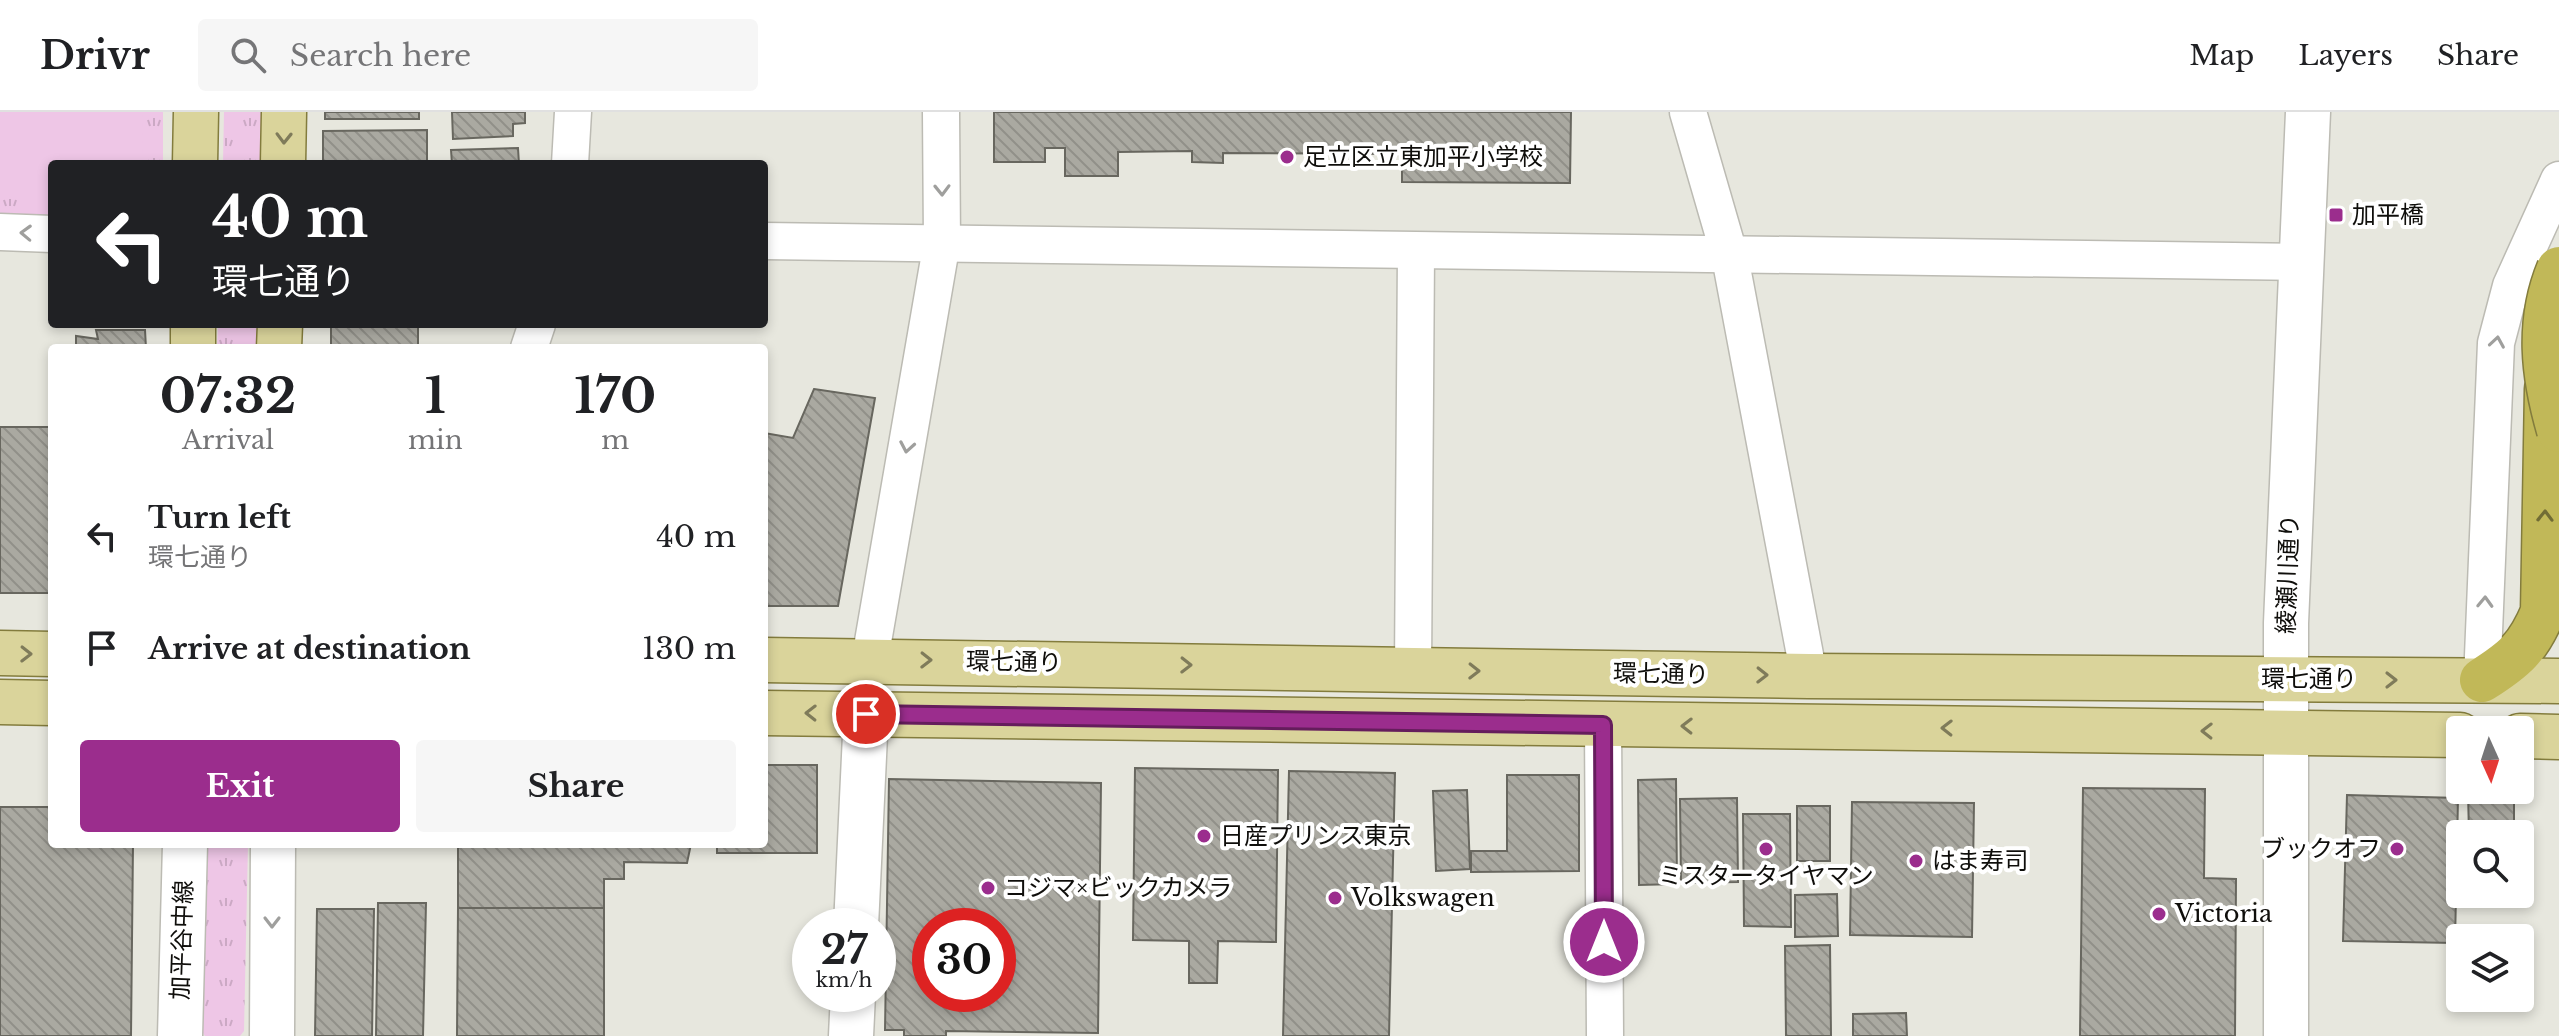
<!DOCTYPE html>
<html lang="en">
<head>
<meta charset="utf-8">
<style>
	:root { --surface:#fff; --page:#f6f6f6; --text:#202124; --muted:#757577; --line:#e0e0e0; --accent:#9b2d8d }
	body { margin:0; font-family:"Libre Baskerville","Noto Sans JP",serif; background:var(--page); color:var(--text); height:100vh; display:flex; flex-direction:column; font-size:30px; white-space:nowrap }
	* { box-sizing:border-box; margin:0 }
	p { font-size:26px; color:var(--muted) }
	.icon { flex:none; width:44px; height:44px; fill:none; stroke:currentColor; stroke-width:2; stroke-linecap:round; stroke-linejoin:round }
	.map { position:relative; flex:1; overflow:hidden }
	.panel { position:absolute; left:48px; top:232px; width:720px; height:504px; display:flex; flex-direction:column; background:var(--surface); border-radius:8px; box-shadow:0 4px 12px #0003 }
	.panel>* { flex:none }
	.top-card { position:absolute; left:48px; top:48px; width:720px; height:168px; border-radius:8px; box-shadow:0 4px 12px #0003; background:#202124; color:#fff; overflow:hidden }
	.needle { width:52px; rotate:177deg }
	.buttons { position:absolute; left:2446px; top:604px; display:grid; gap:16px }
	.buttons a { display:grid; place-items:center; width:88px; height:88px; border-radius:8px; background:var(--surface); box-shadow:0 4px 12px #0003; font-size:40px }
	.speed { position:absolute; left:792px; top:796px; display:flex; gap:16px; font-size:40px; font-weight:700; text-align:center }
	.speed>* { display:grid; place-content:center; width:104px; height:104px; border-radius:50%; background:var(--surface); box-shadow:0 4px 12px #0003; line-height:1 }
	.speed small { font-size:20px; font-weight:400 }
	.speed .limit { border:12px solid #d22; background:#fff; color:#111 }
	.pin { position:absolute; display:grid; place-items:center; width:68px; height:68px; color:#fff; margin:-34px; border:4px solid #fff; border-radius:50%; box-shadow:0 2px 8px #0007 }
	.me { position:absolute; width:88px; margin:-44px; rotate:0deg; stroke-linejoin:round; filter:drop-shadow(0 0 6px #0008) }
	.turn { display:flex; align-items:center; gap:28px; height:168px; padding:0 32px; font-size:36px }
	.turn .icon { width:104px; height:104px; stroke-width:2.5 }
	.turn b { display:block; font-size:56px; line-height:68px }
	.eta { display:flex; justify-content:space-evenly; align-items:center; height:136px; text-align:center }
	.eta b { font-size:48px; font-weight:800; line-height:56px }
	.cta { display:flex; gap:16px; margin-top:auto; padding:16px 32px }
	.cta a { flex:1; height:92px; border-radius:8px; background:var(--accent); color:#fff; font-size:32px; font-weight:800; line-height:92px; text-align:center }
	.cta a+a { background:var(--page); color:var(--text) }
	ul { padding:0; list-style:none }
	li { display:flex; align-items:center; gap:24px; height:112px; padding:0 32px }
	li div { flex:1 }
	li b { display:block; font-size:30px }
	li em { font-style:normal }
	header { display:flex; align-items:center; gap:48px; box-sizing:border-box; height:112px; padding:0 40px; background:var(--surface); border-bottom:2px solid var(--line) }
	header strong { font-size:38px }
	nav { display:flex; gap:44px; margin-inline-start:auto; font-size:28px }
	.search { width:560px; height:72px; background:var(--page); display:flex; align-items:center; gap:20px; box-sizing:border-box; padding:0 28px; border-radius:8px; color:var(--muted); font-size:30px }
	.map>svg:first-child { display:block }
	.grass { fill:url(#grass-tufts) }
	.pitch { fill:#eec6e6 }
	.building { fill:url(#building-back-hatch); stroke:#68675f; stroke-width:2; fill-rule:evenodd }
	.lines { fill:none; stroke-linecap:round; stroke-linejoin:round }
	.street-casing { stroke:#bcbbb3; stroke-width:39 }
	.secondary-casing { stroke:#bcbbb3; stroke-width:47 }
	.primary-casing { stroke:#837c3d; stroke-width:47 }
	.highway-casing { stroke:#837c3d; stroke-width:47 }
	.street { stroke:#fff; stroke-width:36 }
	.secondary { stroke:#fff; stroke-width:44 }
	.primary { stroke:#dad49b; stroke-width:44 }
	.highway { stroke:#c1b858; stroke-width:44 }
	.highway-bridge-casing { stroke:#837c3d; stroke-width:47; stroke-linecap:butt }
	.highway-bridge { stroke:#c1b858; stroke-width:44 }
	.oneway { stroke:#7f7b5a }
	.oneway2 { stroke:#9f9f9d }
	.oneway3 { stroke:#716c35 }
	.route-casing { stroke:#651d5c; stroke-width:20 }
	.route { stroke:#9b2d8d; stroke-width:14 }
	.poi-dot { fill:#9b2d8d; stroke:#fff; stroke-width:3 }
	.labels { text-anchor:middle; stroke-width:8; stroke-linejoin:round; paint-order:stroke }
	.poi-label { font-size:24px; fill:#0f0e0b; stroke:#fff; text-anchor:start }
	.street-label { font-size:24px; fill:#0f0e0b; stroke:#fff }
</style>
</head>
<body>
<header>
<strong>Drivr</strong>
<div class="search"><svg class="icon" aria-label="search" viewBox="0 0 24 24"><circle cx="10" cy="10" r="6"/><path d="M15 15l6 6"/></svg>Search here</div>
<nav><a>Map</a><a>Layers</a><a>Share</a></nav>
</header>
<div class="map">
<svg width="2559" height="924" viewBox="0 0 2559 924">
	<defs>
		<pattern id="grass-tufts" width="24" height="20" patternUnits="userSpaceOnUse" patternTransform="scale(2)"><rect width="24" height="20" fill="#eec6e6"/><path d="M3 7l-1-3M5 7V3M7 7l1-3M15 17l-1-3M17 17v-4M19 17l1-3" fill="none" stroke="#cba9c4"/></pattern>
		<pattern id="building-back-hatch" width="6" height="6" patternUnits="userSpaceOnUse" patternTransform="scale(2)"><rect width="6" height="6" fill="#aaa9a1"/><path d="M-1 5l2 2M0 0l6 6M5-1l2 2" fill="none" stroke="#919089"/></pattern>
	</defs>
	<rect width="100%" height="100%" fill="#e7e7de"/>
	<g class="grass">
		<path d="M0 0H163V52H52V109L0 108Z"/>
		<path d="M224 0H267L266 52H223Z"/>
		<path d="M218 212H260V236H217Z"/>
		<path d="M205 732H248L244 919 240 924H205L201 918Z"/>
	</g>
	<path class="pitch" d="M0 0H143L142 52H52V87H0Z"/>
	<g class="building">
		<rect x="325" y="0" width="94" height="7"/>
		<path d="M452 0H525V11L513 12V24L453 27Z"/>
		<path d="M994 0H1571L1570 71 1402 70V42L1223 41V51L1192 50V39L1118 40V64H1065V36H1045V50H994Z"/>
		<path d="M427 18V52H323V19Z"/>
		<path d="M518 36 519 52H452L451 38Z"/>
		<rect x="331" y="212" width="87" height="24"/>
		<path d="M96 218H145L146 236H76V224L98 227Z"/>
		<path d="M814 277 875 286 838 494H764V321L793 326Z"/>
		<rect x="0" y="315" width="52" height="166"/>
		<path d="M764 653H817V741H717V732H764Z"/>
		<path d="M1135 656 1278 658 1276 830 1218 829 1217 871H1189V829L1133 828Z"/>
		<path d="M1289 659 1395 661 1389 924H1283Z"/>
		<path d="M1507 663H1579V759L1471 760V739H1507Z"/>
		<path d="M889 667 1101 671 1098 921 946 919V924H904V918H885ZM930 814H998V882H930Z"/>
		<path d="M1676 667 1677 772 1639 773 1638 668Z"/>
		<path d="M2083 676 2205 677 2204 766 2236 767 2235 924H2080Z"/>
		<path d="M1467 678 1470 757 1436 759 1433 679Z"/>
		<path d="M2514 680V722H2469L2468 681Z"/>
		<path d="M2347 683 2458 686 2455 831 2343 829Z"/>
		<path d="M1737 686 1738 770 1681 771 1680 687Z"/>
		<path d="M1852 690 1974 691 1972 825 1850 823Z"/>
		<rect x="1797" y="694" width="33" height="55"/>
		<path d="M0 695H52V732H133L131 924H0Z"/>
		<path d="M1743 702H1790L1791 815 1744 814Z"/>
		<path d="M458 732H691L687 751 624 750V767H604V797H569V843H458Z"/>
		<path d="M1837 782 1838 824 1795 825V783Z"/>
		<path d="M378 791H426L423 924H376Z"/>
		<path d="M458 796H604V924H457Z"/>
		<path d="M317 797H374L372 924H315Z"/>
		<path d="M1830 833 1831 924H1786L1785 834Z"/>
		<path d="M1906 901 1907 924H1853V902Z"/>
	</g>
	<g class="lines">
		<g class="street-casing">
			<g id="street">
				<path d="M1688 0 1730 145 1809 564"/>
				<path d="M570 52 573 0"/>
				<path d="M0 120 52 122"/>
				<path d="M764 129 2299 150"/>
				<path d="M529 236 537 212"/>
				<path d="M870 547 942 130 941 0"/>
				<path d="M1413 558 1416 140"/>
				<path d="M2482 568 2496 231 2511 174 2559 68"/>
				<path d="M1603 613 1605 924"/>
			</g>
		</g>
		<g class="secondary-casing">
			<g id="secondary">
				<path d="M856 814 866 602"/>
				<path d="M180 924 185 732"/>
				<path d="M272 924 273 732"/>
				<path d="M851 924 853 882"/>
				<path d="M2286 924V511L2308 0"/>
			</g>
		</g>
		<g class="primary-casing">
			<g id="primary">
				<path d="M195 52 196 0"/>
				<path d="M283 52 284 0"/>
				<path d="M193 236V212"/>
				<path d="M279 236 280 212"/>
				<path d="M0 541 52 542"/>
				<path d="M764 548 1809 564 2559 569"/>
				<path d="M0 590 52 591"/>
				<path d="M764 601 2460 623"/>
				<path d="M2520 624 2559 625"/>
			</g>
		</g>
		<g class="highway-casing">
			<path id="highway" d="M2482 568C2515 547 2528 536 2543 500L2547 277"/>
		</g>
		<use href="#street" class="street"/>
		<use href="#secondary" class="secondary"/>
		<use href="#primary" class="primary"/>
		<use href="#highway" class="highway"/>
		<g class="highway-bridge-casing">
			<path id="highway-bridge" d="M2559 157C2537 210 2543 263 2559 318"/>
		</g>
		<use href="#highway-bridge" class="highway-bridge"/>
	</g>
	<defs><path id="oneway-chevron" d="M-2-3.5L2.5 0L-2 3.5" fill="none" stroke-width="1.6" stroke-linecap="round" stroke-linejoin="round" transform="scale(2)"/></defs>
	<g class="oneway">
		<use href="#oneway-chevron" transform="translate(284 26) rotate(91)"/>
		<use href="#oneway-chevron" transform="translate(26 542) rotate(1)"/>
		<use href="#oneway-chevron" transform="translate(926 548) rotate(1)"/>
		<use href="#oneway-chevron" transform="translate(1186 553) rotate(1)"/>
		<use href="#oneway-chevron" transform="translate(1474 559) rotate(1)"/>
		<use href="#oneway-chevron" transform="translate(1762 563) rotate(1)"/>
		<use href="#oneway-chevron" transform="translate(2391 568)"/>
		<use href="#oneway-chevron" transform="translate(811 601) rotate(-179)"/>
		<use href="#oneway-chevron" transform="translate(1687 614) rotate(-179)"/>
		<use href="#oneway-chevron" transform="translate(1947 616) rotate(-179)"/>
		<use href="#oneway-chevron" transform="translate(2207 619) rotate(-179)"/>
	</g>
	<g class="oneway2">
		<use href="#oneway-chevron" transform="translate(942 78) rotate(89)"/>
		<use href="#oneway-chevron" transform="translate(26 121) rotate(-178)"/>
		<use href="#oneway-chevron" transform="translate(2497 230) rotate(-81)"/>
		<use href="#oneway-chevron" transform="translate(907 335) rotate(100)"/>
		<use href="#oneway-chevron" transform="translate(2485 490) rotate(-88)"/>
		<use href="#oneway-chevron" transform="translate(272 810) rotate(90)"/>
	</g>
	<use class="oneway3" href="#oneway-chevron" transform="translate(2545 404) rotate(-89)"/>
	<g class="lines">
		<g class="route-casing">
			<path id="route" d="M866 602 1603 613 1604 830"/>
		</g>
		<use href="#route" class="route"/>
	</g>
	<g class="poi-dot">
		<circle cx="1287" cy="45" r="8"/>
		<rect x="2328" y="95" width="16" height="16" rx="4"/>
		<circle cx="1204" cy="724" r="8"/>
		<circle cx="1766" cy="737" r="8"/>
		<circle cx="2397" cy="737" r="8"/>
		<circle cx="1916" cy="749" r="8"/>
		<circle cx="988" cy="776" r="8"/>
		<circle cx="1335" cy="786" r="8"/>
		<circle cx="2159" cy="802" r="8"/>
	</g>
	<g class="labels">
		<g class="poi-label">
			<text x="1303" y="53">足立区立東加平小学校</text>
			<text x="2352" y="111">加平橋</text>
			<text x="1220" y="732">日産プリンス東京</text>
			<text x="2381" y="745" text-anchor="end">ブックオフ</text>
			<text x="1932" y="757">はま寿司</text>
			<text x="1766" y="772" text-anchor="middle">ミスタータイヤマン</text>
			<text x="1004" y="784">コジマ×ビックカメラ</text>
			<text x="1351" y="794">Volkswagen</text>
			<text x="2175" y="810">Victoria</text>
		</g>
		<g class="street-label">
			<text transform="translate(2288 462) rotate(-88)" y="8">綾瀬川通り</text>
			<text transform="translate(1014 550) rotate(1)" y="8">環七通り</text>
			<text transform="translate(1661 562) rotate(1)" y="8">環七通り</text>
			<text x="2309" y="575">環七通り</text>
			<text transform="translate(182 828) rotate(-88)" y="8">加平谷中線</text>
		</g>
	</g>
</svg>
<div class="buttons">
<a><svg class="needle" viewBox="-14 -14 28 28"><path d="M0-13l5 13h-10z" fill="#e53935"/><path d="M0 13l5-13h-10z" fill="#757577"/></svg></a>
<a><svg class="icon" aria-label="search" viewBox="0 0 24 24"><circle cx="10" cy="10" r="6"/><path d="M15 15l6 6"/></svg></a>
<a><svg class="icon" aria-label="layers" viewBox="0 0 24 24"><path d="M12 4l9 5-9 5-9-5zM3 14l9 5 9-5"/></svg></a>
</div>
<div class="speed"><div>27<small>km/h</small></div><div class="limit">30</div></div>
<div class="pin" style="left:866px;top:602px;background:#d93025"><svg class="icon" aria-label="arrive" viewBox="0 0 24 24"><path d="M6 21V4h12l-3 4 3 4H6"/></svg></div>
<svg class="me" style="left:1604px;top:830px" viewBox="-20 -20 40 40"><circle r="17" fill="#9b2d8d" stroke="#fff" stroke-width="3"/><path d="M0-11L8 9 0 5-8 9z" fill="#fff"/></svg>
<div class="top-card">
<div class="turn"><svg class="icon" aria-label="left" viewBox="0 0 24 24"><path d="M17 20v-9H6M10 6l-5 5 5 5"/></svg><div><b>40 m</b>環七通り</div></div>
</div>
<section class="panel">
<div class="eta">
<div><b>07:32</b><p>Arrival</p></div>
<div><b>1</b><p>min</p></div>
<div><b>170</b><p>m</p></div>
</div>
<ul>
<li><svg class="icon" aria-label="left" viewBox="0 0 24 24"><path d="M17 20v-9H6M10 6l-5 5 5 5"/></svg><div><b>Turn left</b><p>環七通り</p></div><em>40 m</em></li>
<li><svg class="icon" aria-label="arrive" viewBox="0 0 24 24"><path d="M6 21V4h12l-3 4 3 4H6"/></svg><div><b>Arrive at destination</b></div><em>130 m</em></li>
</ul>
<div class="cta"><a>Exit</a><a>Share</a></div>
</section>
</div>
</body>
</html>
